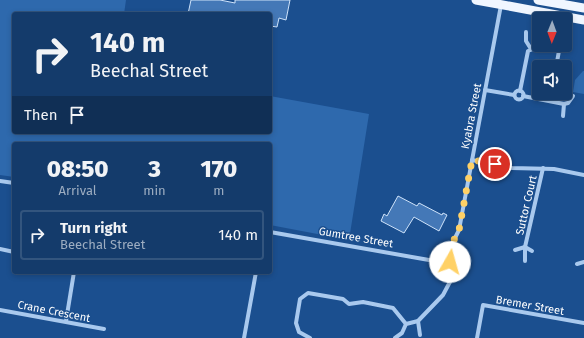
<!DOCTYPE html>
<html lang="en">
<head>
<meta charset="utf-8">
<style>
	:root { --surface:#143b6b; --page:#1d4271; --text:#f1f3f6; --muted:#9dadc1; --line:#33557e }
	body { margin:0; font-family:"Fira Sans",sans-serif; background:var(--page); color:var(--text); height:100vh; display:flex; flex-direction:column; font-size:15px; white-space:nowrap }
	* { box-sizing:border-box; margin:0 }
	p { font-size:13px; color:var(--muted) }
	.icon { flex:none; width:22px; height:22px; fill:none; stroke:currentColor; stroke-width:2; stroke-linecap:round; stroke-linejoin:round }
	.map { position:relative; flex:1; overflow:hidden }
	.panel { position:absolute; left:12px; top:142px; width:260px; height:132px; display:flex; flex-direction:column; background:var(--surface); border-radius:4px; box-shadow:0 2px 6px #0003,0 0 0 1px var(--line) }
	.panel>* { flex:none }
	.banner { position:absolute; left:12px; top:12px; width:260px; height:122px; border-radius:4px; box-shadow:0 2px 6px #0003,0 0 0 1px var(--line); background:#143b6b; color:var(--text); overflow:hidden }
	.needle { width:26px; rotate:181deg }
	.buttons { position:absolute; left:532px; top:12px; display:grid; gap:8px }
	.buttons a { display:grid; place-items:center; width:40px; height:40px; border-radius:4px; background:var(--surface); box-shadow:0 2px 6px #0003,0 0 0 1px var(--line); font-size:20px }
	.pin { position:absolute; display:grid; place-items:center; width:34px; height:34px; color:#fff; margin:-17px; border:2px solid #fff; border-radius:50%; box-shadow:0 1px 4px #0007 }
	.me { position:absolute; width:44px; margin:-22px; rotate:7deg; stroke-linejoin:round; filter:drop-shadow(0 0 3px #0008) }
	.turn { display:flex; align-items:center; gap:14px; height:84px; padding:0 12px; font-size:18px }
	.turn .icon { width:52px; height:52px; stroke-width:2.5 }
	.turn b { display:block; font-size:28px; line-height:34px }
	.then { display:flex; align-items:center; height:38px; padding:0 12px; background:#0003; gap:8px; font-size:15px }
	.eta { display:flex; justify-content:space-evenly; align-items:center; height:68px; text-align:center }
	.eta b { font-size:24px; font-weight:800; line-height:28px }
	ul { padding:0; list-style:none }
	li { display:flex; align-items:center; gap:12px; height:50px; margin:0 8px 6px; padding:0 4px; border:2px solid var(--line); border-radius:4px }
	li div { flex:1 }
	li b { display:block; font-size:15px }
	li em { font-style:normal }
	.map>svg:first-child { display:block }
	.green { fill:#2e69ad }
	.building { fill:#4478b7; stroke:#cfe3fa }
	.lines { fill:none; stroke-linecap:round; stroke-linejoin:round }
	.minor { stroke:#a9c9ee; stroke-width:4 }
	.primary { stroke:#f0f6ff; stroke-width:9 }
	.route { stroke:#ffd166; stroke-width:7; stroke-dasharray:0 12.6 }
	.labels { text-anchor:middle; stroke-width:3; stroke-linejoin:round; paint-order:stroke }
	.street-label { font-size:11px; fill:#fff; stroke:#1b4f8f }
</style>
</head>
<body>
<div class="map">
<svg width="584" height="338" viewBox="0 0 584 338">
	<rect width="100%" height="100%" fill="#1b4f8f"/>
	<g class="green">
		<path d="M0 0H126L124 14H14V132H270V96L369 114 349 240 270 225V144H14V177L0 175Z"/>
		<path d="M583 71H584V94L573 92 575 80Z"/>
	</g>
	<g class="building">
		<path d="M191 0H220L235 3V0H290L286 20 279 18 277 27 270 26V14H188Z"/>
		<path d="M398 196 417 206 419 203 442 215 443 213 447 215 439 231 414 217 404 233 381 221 384 214 387 216Z"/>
	</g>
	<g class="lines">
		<g class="minor">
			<path d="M526 32V41L531 49"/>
			<path d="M557 62 560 45"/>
			<path d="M485 90 514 95"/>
			<circle cx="519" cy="95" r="4.5"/>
			<path d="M520 91 528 51 538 47 559 51"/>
			<path d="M523 96 564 104"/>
			<path d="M563 116 564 104 568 103 573 96"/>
			<path d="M472 160 512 168 554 169 584 175"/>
			<path d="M0 181 14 183"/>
			<path d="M270 232 429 260 438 259"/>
			<path d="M0 249 14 252"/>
			<path d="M515 250 525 247 532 251"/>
			<circle cx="445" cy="258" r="7"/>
			<path d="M448 252 459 230 501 5"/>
			<path d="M525 261V247L543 168"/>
			<path d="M577 264 584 262"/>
			<path d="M0 310 104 329"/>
			<path d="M66 321 74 272"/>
			<path d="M418 321 420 335"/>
			<path d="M244 338 256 272"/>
			<path d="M310 338 299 332 296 323 300 299 308 293 343 299 349 304 363 302 393 308 406 324"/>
			<path d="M395 338 402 333 406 324 418 321 443 295 452 278 453 272 449 263"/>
			<path d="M477 338 483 305 584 323"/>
		</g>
		<g class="primary">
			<path d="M476 0 584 20"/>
			<path d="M538 0 584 8"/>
		</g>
	</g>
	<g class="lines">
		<path class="route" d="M450 262 451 256 448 252 459 230 472 160 495 164"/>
	</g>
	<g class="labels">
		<g class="street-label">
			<text transform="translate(471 116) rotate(-79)" y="4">Kyabra Street</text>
			<text transform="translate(526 205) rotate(-77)" y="4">Suttor Court</text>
			<text transform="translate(356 237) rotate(10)" y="4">Gumtree Street</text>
			<text transform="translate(530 305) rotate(10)" y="4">Bremer Street</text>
			<text transform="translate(54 311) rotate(11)" y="4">Crane Crescent</text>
		</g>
	</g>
</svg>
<div class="buttons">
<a><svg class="needle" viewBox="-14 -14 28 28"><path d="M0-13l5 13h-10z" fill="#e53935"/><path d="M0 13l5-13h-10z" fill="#9dadc1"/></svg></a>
<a><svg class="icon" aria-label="sound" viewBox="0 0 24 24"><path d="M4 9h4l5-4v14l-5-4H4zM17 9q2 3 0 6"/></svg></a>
</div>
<div class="pin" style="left:495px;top:164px;background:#d93025"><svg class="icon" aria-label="arrive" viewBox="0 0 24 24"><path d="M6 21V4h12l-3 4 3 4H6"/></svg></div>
<svg class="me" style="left:450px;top:262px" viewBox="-20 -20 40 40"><circle r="19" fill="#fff"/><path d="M0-13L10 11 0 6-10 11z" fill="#ffd166"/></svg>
<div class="banner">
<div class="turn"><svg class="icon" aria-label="right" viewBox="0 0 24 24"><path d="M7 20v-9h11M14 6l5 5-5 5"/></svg><div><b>140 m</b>Beechal Street</div></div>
<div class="then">Then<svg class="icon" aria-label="arrive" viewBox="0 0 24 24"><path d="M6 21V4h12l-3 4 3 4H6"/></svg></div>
</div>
<section class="panel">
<div class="eta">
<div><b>08:50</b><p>Arrival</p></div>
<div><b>3</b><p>min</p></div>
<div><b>170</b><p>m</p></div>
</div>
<ul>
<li><svg class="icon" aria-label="right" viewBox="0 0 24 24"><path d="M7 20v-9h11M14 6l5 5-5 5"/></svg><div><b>Turn right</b><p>Beechal Street</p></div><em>140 m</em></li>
</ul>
</section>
</div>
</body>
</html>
